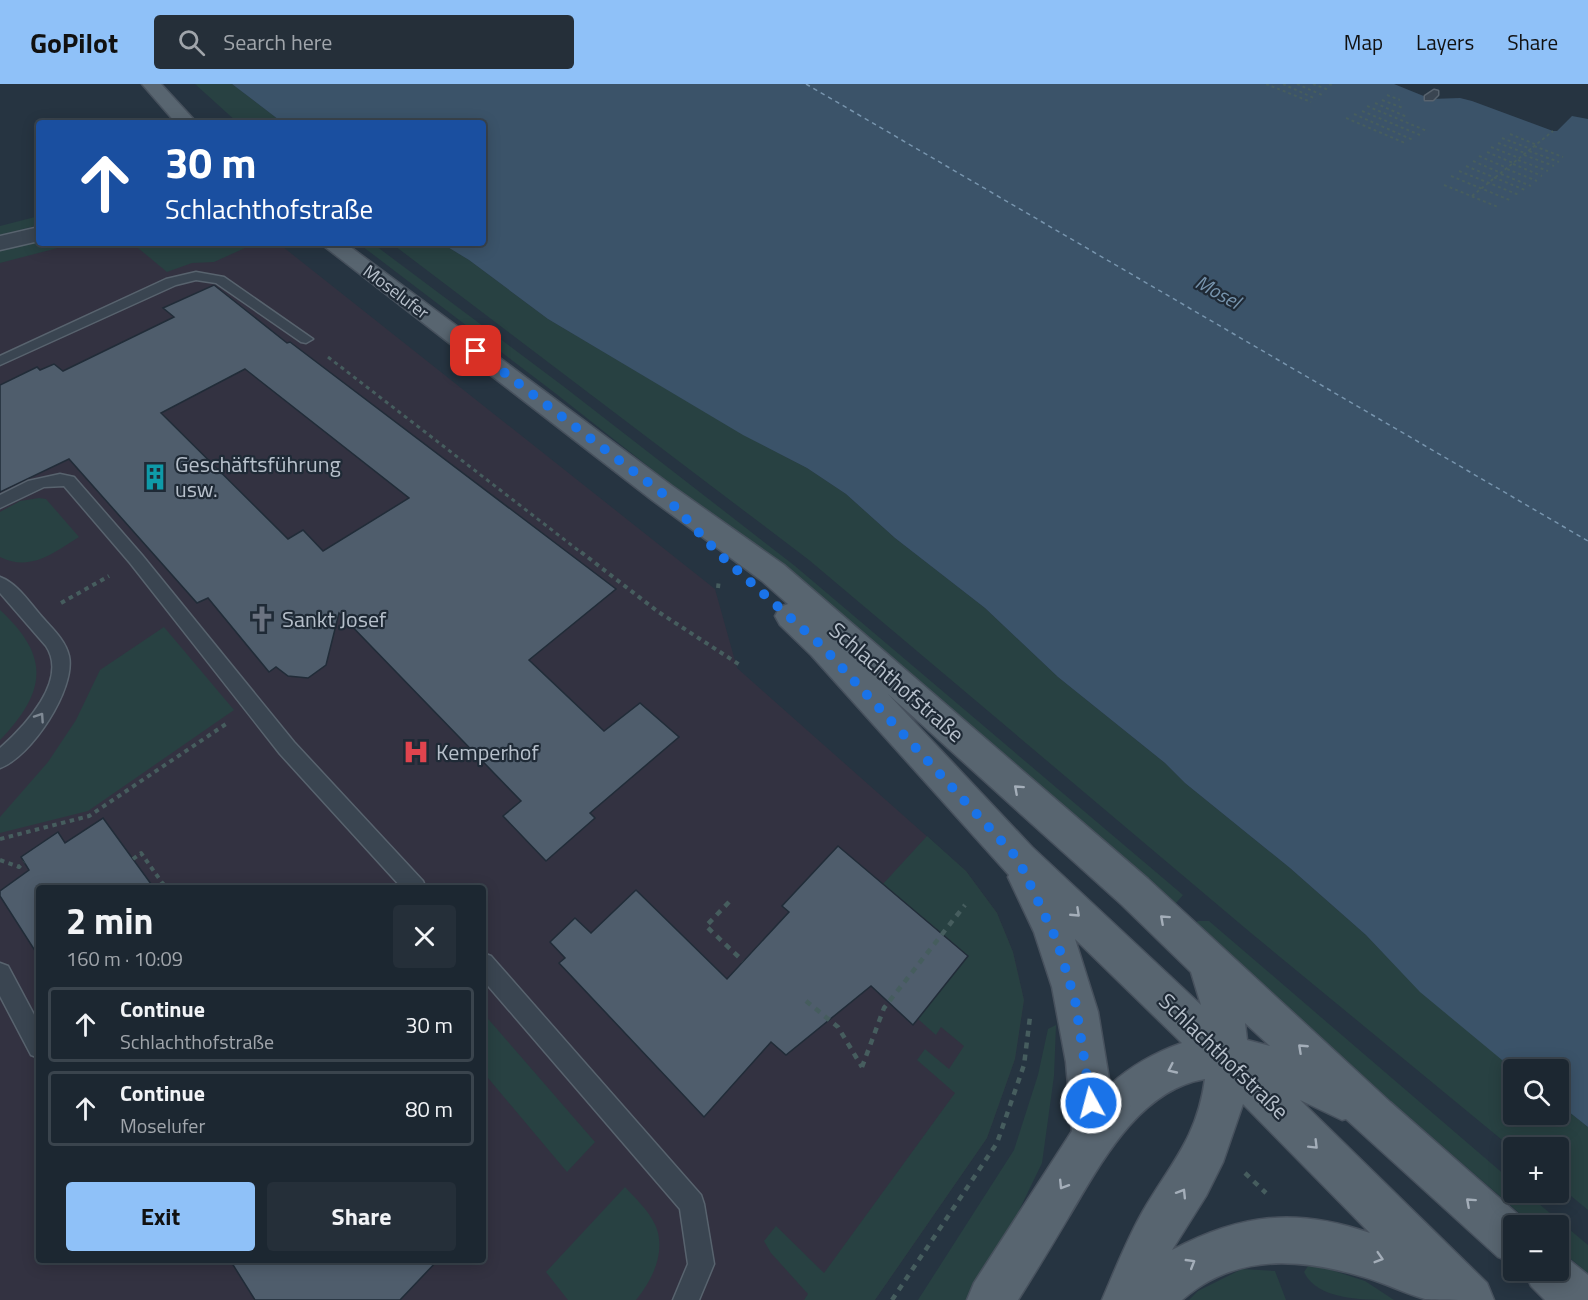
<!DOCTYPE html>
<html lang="en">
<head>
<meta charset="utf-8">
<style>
	:root { --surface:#1c2731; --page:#252f39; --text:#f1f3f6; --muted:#a0a5ab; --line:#3a444d; --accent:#8fc1f8 }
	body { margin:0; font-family:"Titillium Web",sans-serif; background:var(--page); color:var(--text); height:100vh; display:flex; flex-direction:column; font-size:22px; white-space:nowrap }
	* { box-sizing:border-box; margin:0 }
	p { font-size:20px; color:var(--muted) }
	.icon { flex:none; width:33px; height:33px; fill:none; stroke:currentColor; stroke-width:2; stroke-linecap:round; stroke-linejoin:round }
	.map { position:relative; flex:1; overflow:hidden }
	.details { position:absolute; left:36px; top:801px; width:450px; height:378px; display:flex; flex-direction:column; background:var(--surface); border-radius:6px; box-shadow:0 3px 15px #0003,0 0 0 2px var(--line) }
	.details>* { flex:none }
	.banner { position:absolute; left:36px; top:36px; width:450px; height:126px; border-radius:6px; box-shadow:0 3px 15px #0003,0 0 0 2px var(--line); background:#1a4fa0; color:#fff; overflow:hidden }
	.tools { position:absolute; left:1503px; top:975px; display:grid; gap:12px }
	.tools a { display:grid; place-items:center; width:66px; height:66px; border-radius:6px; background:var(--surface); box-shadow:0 3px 15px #0003,0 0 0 2px var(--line); font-size:30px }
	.pin { position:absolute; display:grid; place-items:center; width:51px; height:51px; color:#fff; margin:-26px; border-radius:12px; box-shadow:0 3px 9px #0006 }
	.me { position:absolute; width:66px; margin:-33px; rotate:353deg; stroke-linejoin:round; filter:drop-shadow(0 0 4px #0008) }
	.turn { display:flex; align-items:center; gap:21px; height:126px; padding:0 30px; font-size:27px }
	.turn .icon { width:78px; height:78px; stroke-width:2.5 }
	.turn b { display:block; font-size:42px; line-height:51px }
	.round { display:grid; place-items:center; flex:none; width:63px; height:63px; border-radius:6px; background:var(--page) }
	.summary { display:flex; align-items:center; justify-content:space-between; height:102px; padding:0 30px }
	h1 { font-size:36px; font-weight:700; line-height:45px }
	.action { display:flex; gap:12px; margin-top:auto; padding:12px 30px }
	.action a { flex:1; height:69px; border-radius:6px; background:var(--accent); color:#111; font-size:24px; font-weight:700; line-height:69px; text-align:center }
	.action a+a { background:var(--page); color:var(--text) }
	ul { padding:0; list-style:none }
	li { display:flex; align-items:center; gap:18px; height:75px; margin:0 12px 9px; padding:0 18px; border:3px solid var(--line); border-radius:6px }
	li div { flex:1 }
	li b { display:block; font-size:22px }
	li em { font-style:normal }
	header { display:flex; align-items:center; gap:36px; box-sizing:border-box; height:84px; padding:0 30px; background:var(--accent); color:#111 }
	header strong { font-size:28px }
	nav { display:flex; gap:33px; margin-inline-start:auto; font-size:21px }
	.search { width:420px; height:54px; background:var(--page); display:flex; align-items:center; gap:15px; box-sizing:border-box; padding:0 21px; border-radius:6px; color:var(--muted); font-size:22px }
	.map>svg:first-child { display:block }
	.medical { fill:#333241; fill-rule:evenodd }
	.green { fill:#284142 }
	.water { fill:#3b5369 }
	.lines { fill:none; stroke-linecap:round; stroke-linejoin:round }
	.ferry { stroke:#7794ad; stroke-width:1.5; stroke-dasharray:4.5 4; stroke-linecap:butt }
	.building { fill:#4f5d6c; stroke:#212c38; stroke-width:1.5; fill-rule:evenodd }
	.lane-casing { stroke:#58636e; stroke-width:3 }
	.street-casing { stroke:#58636e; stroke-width:3 }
	.primary-casing { stroke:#47515d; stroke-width:3 }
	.path-far3 { stroke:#465d5e; stroke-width:2; stroke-dasharray:3 3; stroke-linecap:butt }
	.path-far2 { stroke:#465d5e; stroke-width:3; stroke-dasharray:4 4; stroke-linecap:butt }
	.path-far1 { stroke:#465d5e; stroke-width:4; stroke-dasharray:4.5 4.5; stroke-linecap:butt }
	.path { stroke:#465d5e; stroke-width:4.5; stroke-dasharray:6 6; stroke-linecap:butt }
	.lane { fill:#3a4551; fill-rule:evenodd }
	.street { fill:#3a4551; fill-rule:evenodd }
	.primary { fill:#586570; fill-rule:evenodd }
	.oneway { stroke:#7f8994 }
	.oneway2 { stroke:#a4aeb9 }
	.route { stroke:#1a73e8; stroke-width:10; stroke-dasharray:0 18 }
	.labels { text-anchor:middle; stroke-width:4.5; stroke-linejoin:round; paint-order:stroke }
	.far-street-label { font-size:18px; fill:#b7c0cb; stroke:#1f2a36 }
	.far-water-label { font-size:20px; font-style:italic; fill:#7794ad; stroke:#1f2a36 }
	.poi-label { font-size:22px; fill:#b7c0cb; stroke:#1f2a36; text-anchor:start }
	.street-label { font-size:22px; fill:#b7c0cb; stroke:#1f2a36 }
</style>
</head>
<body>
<header>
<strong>GoPilot</strong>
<div class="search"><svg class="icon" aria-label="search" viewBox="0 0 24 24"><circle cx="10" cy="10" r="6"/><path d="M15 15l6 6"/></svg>Search here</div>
<nav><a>Map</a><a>Layers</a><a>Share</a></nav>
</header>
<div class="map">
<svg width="1588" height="1216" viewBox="0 0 1588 1216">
	<rect width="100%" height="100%" fill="#263441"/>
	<path class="medical" d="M39 157V159H278L715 505 737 584 966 787 997 829 1013 868 1024 916 1015 975 987 1054 875 1216H0V165ZM39 804H483V1176H39Z"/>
	<g class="green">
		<path d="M195 0H232L283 39H238Z"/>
		<path d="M39 132V141L0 151V142Z"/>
		<path d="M39 157V159H77L0 179V165Z"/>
		<path d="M132 159H256L214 178 192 179 167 188Z"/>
		<path d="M358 159H372L563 302 795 482 1183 811 1171 825 785 490 555 309Z"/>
		<path d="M391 159H441L469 176 548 235 744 351 807 384 846 410 895 454 985 524 1058 593 1165 679 1185 699 1290 784 1366 851 1421 908 1514 985V1030H1558L1559 1020 1588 1043V1126L1559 1102 1558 1064 1513 1065 1251 849 809 476Z"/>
		<path d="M39 414 46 415 79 453C53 469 31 488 0 473V428L20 417Z"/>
		<path d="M0 526C51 573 46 608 0 656Z"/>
		<path d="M164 543 234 626 88 727 0 749V733L48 678 76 636 100 586Z"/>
		<path d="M927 752 966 787 997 829 1013 868 1024 916 1015 975 987 1054 875 1216H804L808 1210 771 1169 764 1157 776 1142 824 1189 955 1009 917 976 925 965 949 985 964 962 941 943 936 951 918 935 968 872 883 800Z"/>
		<path d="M1198 837H1209L1513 1098 1514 1108 1526 1109 1588 1161V1190L1559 1164 1558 1142 1533 1141 1191 843Z"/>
		<path d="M483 929 595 1058 567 1088 483 988Z"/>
		<path d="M1056 941 1054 992 1042 1079 999 1168 969 1216H918L1014 1066 1038 991 1048 945Z"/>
		<path d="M625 1103C634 1113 645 1123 652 1135 669 1162 654 1194 636 1216H568L546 1188Z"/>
		<path d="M1310 1179 1365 1197 1394 1216C1363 1216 1317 1216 1304 1188Z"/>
		<path d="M1242 1185 1275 1187 1286 1216H1189L1198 1207Z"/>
	</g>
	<path class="water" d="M232 0H1394L1431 15 1460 14 1472 17 1553 47H1557L1572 32 1588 35V1043L1559 1020 1558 986 1514 985 1502 976 1420 908 1366 851 1290 784 1185 699 1165 679 1058 593 985 524 895 454 846 410 807 384 743 351 548 235 469 176 441 159H483V39H283Z"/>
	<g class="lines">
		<path class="ferry" d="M806 0 1588 457"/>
	</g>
	<g class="building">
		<path d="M214 201 287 259 290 258 616 505 529 576 604 647 640 619 679 653 590 729 595 734 546 777 503 732 521 717 339 529 326 581 308 594 288 592 276 583 269 588 208 514 197 519 69 375 0 408V301L37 283 40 286 54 280 63 287 174 233 163 224ZM245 285 409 414 323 467 303 446 288 455 161 329Z"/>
		<path d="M103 734 154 804H41L39 800V873L0 812V807L29 786 21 773 58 748 65 759Z"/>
		<path d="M838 762 968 872 913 941 871 902 786 971 771 958 704 1033 559 879 565 874 550 858 575 834 591 849 636 806 727 895 789 828 782 822Z"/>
		<path d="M230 1176H438L400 1216H255Z"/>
	</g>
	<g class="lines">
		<g class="lane-casing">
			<g id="lane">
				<path d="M1434 6 1438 7V11L1433 16H1425V12Z"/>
				<path d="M196 188 224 193 313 255 306 259 301 258 216 199 196 196 176 201 0 281V272L166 195Z"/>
				<path d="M60 390 74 393 142 471 294 658 423 797 426 804H402L280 670 130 479 64 402 44 403 0 424V411L28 397Z"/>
				<path d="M0 493C16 499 27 515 37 527 48 541 65 554 69 572 76 605 31 673 0 684V664C24 643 69 596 46 562L0 509Z"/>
				<path d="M483 869 491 872 701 1111 704 1120 714 1180 699 1216H673L688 1180 680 1125 483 896Z"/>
				<path d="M0 879 8 882 39 940V974L31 971 0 912Z"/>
			</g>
		</g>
		<g class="street-casing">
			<path id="street" d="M39 143V157L0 166V152Z"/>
		</g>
		<g class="primary-casing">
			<g id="primary">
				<path d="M142 0H161L197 39H176Z"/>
				<path d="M320 159H345L672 402 784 481 1148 795 1390 1018 1530 1141 1514 1142V1180L1498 1173 1346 1035 1342 1036 1300 1016 1487 1199 1494 1216C1476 1216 1440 1216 1425 1215 1404 1209 1385 1199 1364 1193 1299 1174 1236 1169 1182 1216H1102C1115 1186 1127 1155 1143 1127 1171 1079 1197 1054 1205 995 1138 1006 1100 1081 1068 1134 1052 1161 1035 1189 1018 1216H967L974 1199 1072 1047 1066 978 1052 903 1034 848 1008 793 1009 791 811 571 780 541 775 532 780 523 788 520 762 497 652 416ZM888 610 1122 821 1191 888 1201 921 1032 763ZM1075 855 1182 959C1154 969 1132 981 1110 1001L1098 928ZM1245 939 1270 962 1247 956ZM1243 1020 1370 1149C1296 1123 1240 1130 1172 1166L1206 1112 1223 1078Z"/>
				<path d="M1558 1167 1588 1191V1216H1545L1531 1202 1524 1186H1558Z"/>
			</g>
		</g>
		<g class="path-far3">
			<path d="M1266 0 1311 18"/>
			<path d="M1283 0 1316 15"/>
			<path d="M1297 0 1322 11"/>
			<path d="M1313 0 1329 6"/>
			<path d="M1329 0 1334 2"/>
			<path d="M1387 11 1400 16"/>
			<path d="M1382 16 1403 24"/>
			<path d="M1375 19 1407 33"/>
			<path d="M1367 22 1427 47"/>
			<path d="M1362 27 1420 51"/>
			<path d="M1354 30 1413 56"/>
			<path d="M1346 34 1405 59"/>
			<path d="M1510 50 1537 61"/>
			<path d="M1502 54 1531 65"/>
			<path d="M1498 59 1525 69"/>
			<path d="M1534 62 1563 73"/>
			<path d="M1491 63 1519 74"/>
			<path d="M1529 67 1559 78"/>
			<path d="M1487 68 1513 79"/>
			<path d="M1524 71 1554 82"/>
			<path d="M1479 72 1507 84"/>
			<path d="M1518 76 1548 87"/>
			<path d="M1473 77 1501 89"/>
			<path d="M1513 80 1542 92"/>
			<path d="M1466 82 1525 106"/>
			<path d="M1507 85 1537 97"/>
			<path d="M1459 87 1519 111"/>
			<path d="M1501 90 1531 102"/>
			<path d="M1451 92 1512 117"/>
			<path d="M1444 101 1498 123"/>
			<path d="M1472 112 1553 47"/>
		</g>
		<path class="path-far2" d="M328 273 583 470"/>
		<g class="path-far1">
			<path d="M581 468 657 527 740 581"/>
			<path d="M718 504 719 495"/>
			<path d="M61 519 109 492"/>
			<path d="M0 755 89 732 226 640"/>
			<path d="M133 775 141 769 163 800"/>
			<path d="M0 776 19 783 24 778"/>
		</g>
		<g class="path">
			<path d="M162 799 166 804"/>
			<path d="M729 818 706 842 743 877"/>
			<path d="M806 917 838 943 862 983"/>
			<path d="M862 983 884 924 965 821"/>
			<path d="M1245 1089 1266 1109"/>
			<path d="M892 1216 997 1059 1024 981 1030 933"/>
		</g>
		<use href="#lane" class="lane"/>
		<use href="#street" class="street"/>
		<use href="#primary" class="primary"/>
	</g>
	<defs><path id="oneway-chevron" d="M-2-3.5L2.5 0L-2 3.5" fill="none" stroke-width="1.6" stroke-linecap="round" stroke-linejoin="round" transform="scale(1.5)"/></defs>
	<use class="oneway" href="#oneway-chevron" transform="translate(40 633) rotate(-56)"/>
	<g class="oneway2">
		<use href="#oneway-chevron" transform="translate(1018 705) rotate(-138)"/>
		<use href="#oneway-chevron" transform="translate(1076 829) rotate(43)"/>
		<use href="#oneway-chevron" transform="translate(1164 835) rotate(-138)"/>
		<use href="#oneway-chevron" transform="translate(1302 964) rotate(-137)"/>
		<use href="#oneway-chevron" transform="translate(1172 985) rotate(155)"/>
		<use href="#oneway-chevron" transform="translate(1314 1061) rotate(45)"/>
		<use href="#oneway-chevron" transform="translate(1063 1101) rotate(122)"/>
		<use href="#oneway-chevron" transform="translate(1182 1109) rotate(-58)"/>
		<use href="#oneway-chevron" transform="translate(1470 1118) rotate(-138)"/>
		<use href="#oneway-chevron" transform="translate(1379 1174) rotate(17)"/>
		<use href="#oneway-chevron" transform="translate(1191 1179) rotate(-31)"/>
	</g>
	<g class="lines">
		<path class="route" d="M476 267 662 409 719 470 822 562 1018 775 1057 857 1075 916 1091 1019"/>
	</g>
	<defs>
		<g id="building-bare" transform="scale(2.07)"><path d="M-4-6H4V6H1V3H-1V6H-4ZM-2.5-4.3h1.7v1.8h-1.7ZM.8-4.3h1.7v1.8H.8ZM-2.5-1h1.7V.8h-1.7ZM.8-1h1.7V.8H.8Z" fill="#0f9aa8" stroke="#1f2a36" stroke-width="2.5" paint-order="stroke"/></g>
		<g id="church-bare" transform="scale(2.07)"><path d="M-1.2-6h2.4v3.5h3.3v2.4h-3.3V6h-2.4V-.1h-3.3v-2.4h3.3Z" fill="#6b7280" stroke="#1f2a36" stroke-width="2.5" paint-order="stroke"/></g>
		<g id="hospital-bare" transform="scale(2.07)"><path d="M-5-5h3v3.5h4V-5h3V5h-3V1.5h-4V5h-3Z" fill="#e0444e" stroke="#1f2a36" stroke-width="2.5" paint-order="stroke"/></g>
	</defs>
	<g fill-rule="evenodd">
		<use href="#building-bare" x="155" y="393"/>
		<use href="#church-bare" x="262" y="535"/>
		<use href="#hospital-bare" x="416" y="668"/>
	</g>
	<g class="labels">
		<g class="far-street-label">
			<text transform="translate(396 208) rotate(37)" y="6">Moselufer</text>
		</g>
		<g class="far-water-label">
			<text transform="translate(1218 208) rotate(29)" y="7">Mosel</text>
		</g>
		<g class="poi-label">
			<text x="175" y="388">Geschäftsführung<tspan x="175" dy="25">usw.</tspan></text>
			<text x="282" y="543">Sankt Josef</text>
			<text x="436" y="676">Kemperhof</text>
		</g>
		<g class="street-label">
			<text transform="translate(897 598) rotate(41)" y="8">Schlachthofstraße</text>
			<text transform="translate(1224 972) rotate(44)" y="8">Schlachthofstraße</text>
		</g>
	</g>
</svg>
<div class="tools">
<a><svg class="icon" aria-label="search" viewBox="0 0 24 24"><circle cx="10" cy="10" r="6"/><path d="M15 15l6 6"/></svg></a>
<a>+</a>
<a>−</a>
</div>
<div class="pin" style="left:476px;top:267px;background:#d93025"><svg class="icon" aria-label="arrive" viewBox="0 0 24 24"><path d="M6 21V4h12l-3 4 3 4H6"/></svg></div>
<svg class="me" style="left:1091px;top:1019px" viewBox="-20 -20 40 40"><circle r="17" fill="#1a73e8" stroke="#fff" stroke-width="3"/><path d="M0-11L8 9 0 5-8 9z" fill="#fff"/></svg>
<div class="banner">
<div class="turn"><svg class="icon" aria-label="ahead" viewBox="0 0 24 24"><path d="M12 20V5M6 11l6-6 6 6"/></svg><div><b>30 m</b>Schlachthofstraße</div></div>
</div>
<section class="details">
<div class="summary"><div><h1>2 min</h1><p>160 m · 10:09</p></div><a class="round"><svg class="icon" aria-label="close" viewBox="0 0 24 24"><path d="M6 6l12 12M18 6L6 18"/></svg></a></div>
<ul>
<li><svg class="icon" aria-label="ahead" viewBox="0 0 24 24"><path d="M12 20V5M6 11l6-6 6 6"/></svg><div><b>Continue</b><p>Schlachthofstraße</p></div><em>30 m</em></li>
<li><svg class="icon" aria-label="ahead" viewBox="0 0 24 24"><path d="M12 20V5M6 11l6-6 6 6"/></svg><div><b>Continue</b><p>Moselufer</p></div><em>80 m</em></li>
</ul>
<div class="action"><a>Exit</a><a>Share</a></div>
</section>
</div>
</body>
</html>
